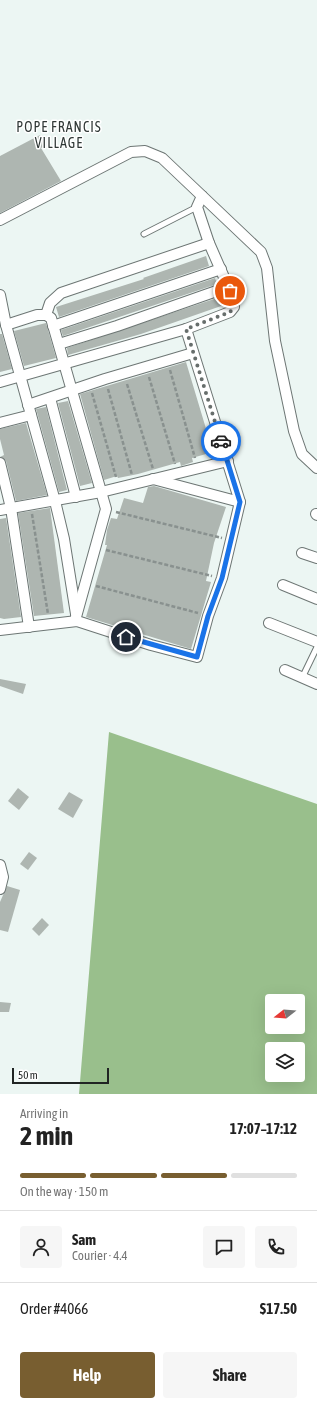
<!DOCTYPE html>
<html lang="en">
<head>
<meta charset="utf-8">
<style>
	:root { --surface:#fff; --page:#f6f6f6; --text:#222; --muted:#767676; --line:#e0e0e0; --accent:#785e30 }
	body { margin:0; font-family:"Asap Condensed",sans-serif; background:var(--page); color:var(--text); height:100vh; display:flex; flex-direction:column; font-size:15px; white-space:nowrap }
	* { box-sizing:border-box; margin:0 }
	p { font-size:13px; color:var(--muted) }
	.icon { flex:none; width:22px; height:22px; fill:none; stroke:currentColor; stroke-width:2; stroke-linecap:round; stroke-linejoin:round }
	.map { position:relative; height:1094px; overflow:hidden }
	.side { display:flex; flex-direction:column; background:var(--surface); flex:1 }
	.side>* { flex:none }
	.needle { width:26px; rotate:253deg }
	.tools { position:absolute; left:265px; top:994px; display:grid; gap:8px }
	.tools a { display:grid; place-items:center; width:40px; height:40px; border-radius:4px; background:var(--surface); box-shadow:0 4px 16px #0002; font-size:20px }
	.scale { position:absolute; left:12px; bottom:10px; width:97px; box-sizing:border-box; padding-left:4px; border:2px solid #202423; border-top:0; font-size:11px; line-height:14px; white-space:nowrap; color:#202423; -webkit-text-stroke:3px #fff; paint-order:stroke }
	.pin { position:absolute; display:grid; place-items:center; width:34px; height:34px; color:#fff; margin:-17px; border:2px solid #fff; border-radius:50%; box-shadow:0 1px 4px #0007 }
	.courier { position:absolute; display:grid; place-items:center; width:40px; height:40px; margin:-20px; border:3px solid #1a73e8; border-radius:50%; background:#fff; color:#222; box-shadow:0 1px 5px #0007 }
	.headline em { font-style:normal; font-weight:700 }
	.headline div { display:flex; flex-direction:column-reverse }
	.headline { display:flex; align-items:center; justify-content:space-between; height:68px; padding:0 20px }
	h1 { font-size:26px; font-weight:700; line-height:30px }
	.bar { display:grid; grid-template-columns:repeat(4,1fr); gap:6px 4px; align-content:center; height:48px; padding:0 20px }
	.bar i { height:5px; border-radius:3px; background:var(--line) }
	.bar .active { background:var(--accent) }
	.bar p { grid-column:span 4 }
	.line { display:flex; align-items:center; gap:10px; padding:0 20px; border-top:1px solid var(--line) }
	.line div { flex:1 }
	.round { display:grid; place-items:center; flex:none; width:42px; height:42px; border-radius:4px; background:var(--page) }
	.action { display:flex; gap:8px; margin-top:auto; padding:8px 20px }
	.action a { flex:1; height:46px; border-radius:4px; background:var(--accent); color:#fff; font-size:16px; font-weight:700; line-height:46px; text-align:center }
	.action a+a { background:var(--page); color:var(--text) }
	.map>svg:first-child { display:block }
	.forest { fill:#99bf8c; fill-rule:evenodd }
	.building { fill:#aeb6b1 }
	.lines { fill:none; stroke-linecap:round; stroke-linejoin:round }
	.service-casing { stroke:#6d7674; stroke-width:7 }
	.minor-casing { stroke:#6d7674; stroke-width:12 }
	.path { stroke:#89918f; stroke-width:2.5; stroke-dasharray:4 2; stroke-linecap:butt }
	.service { stroke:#fff; stroke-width:5 }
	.minor { stroke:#fff; stroke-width:10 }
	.done { stroke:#676e6c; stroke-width:4; stroke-dasharray:0 7.2 }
	.route { stroke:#1a73e8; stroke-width:5 }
	.labels { text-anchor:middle; stroke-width:3; stroke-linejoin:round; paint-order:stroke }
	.neighbourhood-label { font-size:14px; letter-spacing:1px; fill:#303836; stroke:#fff }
</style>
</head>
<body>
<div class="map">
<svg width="317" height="1094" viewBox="0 0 317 1094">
	<rect width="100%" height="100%" fill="#ecf6f3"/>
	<path class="forest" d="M109 732 317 804V1094H79ZM272 1001H298V1027H272ZM272 1049H298V1075H272Z"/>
	<g class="building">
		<polygon points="40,135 46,146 41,148 61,181 0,213 0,156"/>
		<polygon points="206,256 209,266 59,317 56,307 144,279 143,278"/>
		<polygon points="215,278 217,284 63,336 61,330"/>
		<polygon points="220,297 224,305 141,334 68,355 67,348"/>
		<polygon points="46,323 56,358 24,366 14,331"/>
		<polygon points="0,334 2,334 12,369 0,372"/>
		<polygon points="186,362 213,452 192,458 193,462 181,466 180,462 138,474 118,478 117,476 104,480 80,394"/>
		<polygon points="68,401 92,483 80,486 58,403"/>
		<polygon points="46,407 67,490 59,492 36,409"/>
		<polygon points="26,423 47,495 16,501 6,461 0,457 4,455 0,439 0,429"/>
		<polygon points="154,486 226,507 214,543 206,581 211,582 191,649 86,617 107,545 105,545 107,530 111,518 117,519 124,498 143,503 148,487"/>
		<polygon points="50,508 64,613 34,616 18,513"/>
		<polygon points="6,518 21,617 4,619 0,618 0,519"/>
		<polygon points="0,679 26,684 23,694 0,686"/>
		<polygon points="18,788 29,797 19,810 8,801"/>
		<polygon points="69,792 83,800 73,818 58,809"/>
		<polygon points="29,852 37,858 28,870 20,864"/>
		<polygon points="7,886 20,890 8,932 0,930 0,902"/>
		<polygon points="42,918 49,925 39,936 32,929"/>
		<polygon points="0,1002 11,1003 9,1012 0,1012"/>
	</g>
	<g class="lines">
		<defs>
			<g id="service">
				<polyline points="144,234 197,207"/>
				<polyline points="302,678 317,647"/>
			</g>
			<g id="minor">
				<polyline points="0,220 131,152 145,151 162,158 261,252 267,268 275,341 294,431 302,454 317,468"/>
				<polyline points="0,295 6,325 55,501 64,539 76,614"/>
				<polyline points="46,315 50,303 61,293 209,243"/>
				<polyline points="6,325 37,315 46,315 51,318 106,509 76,617"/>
				<polyline points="53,326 221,269"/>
				<polyline points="59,344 117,326 228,287"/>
				<polyline points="0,382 186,329 230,312 234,307 230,291 209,243 197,207 202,196"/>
				<polyline points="50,398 76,497"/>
				<polyline points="28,405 105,379 193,353"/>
				<polyline points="0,423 31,415"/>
				<polyline points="0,463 11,508 29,627"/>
				<polyline points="153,479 240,502"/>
				<polyline points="0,510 101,492 228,461"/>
				<polyline points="316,514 317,515"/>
				<polyline points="302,553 317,558"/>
				<polyline points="283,585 317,599"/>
				<polyline points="269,623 317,642"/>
				<polyline points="0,630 77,621 151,645 197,657 208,616 222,578 240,502 186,329"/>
				<polyline points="285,670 317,684"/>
				<polyline points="0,865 3,877 0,889"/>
			</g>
		</defs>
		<use href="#service" class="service-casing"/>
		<use href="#minor" class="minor-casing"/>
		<g class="path">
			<polyline points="170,370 195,458"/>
			<polyline points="149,377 175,464"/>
			<polyline points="127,384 153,469"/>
			<polyline points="108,389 132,475"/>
			<polyline points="92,393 116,477"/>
			<polyline points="116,512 222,538"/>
			<polyline points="32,514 48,614"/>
			<polyline points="106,550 212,576"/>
			<polyline points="96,586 198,613"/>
		</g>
		<use href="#service" class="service"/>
		<use href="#minor" class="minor"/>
	</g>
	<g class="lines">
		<polyline class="done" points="221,441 186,329 230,312 234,307 230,291"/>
		<polyline class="route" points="126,637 197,657 208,616 222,578 240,502 221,441"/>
	</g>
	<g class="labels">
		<g class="neighbourhood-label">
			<text x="59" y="132">POPE FRANCIS<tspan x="59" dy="16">VILLAGE</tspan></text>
		</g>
	</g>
</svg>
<div class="tools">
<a><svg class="needle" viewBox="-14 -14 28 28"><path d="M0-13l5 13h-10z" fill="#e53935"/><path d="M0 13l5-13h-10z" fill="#767676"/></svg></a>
<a><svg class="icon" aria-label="layers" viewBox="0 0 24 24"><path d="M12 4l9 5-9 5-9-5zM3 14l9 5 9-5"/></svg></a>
</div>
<div class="scale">50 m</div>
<div class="pin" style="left:230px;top:291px;background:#ea580c"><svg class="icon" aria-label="bag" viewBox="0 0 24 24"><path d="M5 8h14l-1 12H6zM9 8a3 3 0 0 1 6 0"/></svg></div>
<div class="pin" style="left:126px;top:637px;background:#1f2937"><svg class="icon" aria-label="home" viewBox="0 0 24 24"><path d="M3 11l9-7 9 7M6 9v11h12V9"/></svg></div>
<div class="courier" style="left:221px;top:441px"><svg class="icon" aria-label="car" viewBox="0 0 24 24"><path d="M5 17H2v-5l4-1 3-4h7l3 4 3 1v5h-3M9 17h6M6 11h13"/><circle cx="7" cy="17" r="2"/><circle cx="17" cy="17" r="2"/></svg></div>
</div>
<section class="side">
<div class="headline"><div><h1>2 min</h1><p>Arriving in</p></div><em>17:07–17:12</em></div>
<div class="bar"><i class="active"></i><i class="active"></i><i class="active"></i><i></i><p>On the way · 150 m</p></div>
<div class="line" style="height:72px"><a class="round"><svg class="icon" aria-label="person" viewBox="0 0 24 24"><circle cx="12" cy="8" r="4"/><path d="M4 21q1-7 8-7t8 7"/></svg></a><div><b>Sam</b><p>Courier · 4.4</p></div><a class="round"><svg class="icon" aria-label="chat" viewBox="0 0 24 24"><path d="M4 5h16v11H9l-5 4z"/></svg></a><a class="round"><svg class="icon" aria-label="phone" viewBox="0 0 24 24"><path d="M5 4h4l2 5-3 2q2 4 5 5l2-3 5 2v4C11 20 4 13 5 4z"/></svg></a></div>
<div class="line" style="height:52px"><div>Order #4066</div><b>$17.50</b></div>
<div class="action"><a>Help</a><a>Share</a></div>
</section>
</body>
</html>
